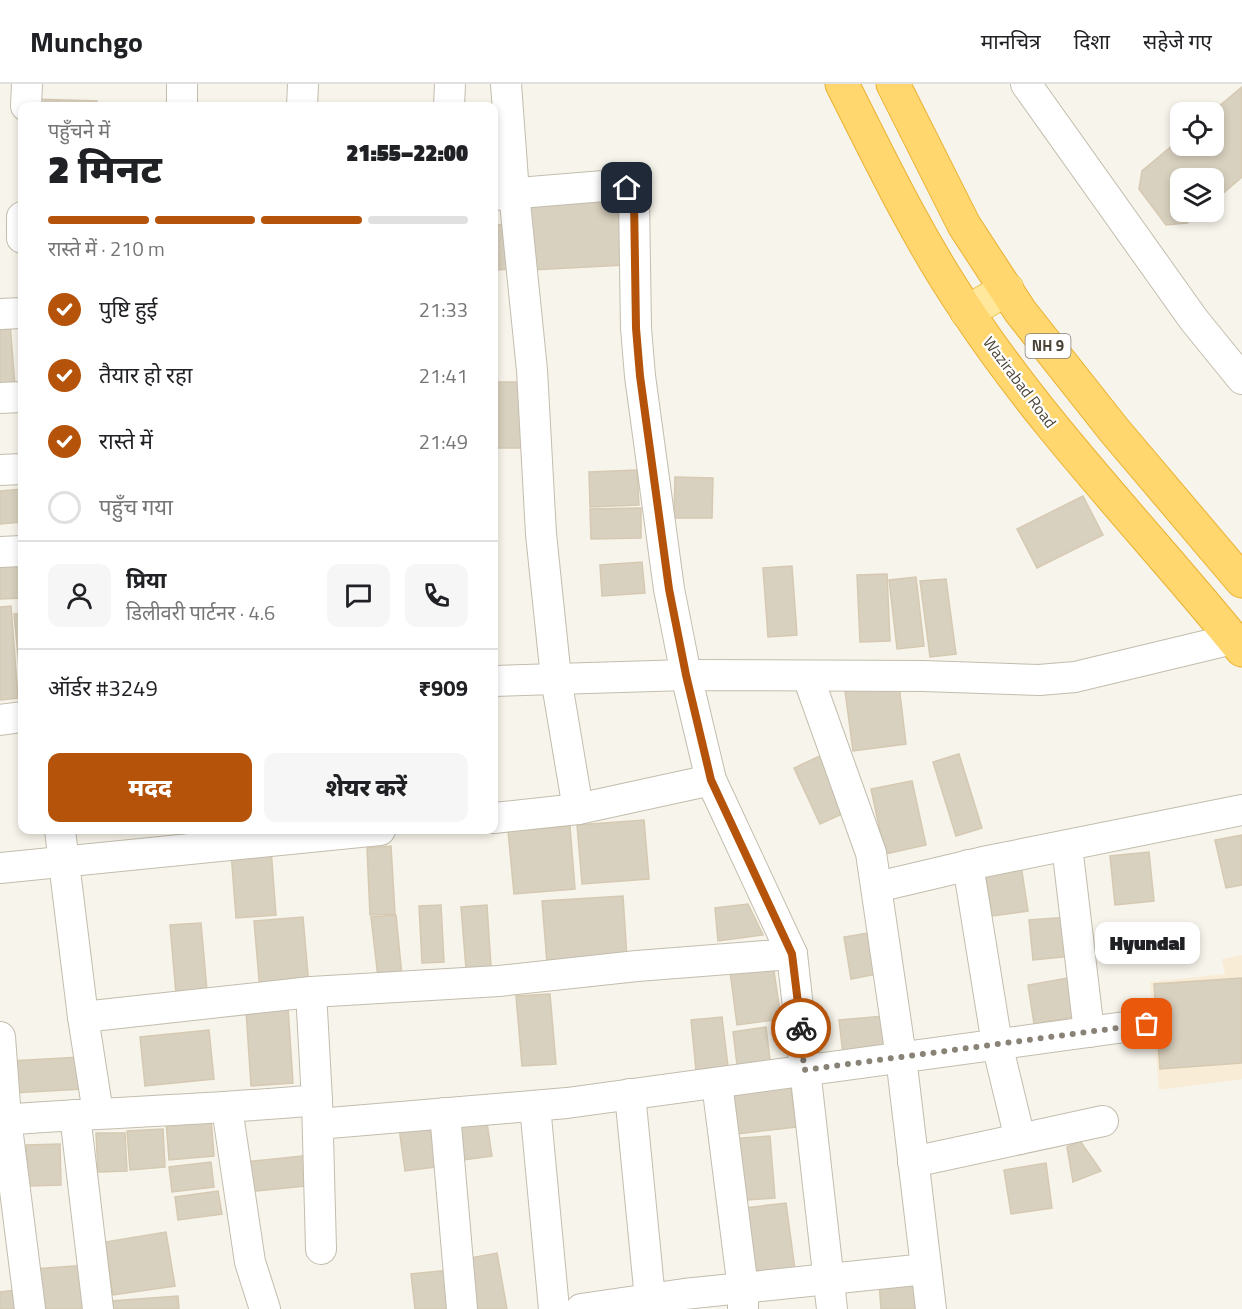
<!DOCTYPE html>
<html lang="hi">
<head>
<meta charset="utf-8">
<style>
	:root { --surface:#fff; --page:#f6f6f6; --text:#202124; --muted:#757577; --line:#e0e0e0; --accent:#b45309 }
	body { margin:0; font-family:"Titillium Web","Noto Sans Devanagari",sans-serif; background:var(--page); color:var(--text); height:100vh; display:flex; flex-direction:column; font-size:22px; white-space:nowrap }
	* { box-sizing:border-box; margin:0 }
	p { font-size:20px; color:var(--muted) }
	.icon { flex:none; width:33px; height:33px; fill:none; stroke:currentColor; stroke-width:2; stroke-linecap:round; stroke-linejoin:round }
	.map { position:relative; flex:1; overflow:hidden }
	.panel { position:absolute; left:18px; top:18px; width:480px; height:732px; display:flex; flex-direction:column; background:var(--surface); border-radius:12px; box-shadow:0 3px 9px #0003 }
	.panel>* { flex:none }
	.controls { position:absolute; left:1170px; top:18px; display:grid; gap:12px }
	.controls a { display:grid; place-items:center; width:54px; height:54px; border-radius:12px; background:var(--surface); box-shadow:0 3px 9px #0003; font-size:30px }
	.pin { position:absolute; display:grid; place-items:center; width:51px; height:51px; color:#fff; margin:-26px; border-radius:12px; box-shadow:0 3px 9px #0006 }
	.courier { position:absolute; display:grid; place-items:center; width:60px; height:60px; margin:-30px; border:4px solid #b45309; border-radius:50%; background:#fff; color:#222; box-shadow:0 2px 8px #0007 }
	.bubble { position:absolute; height:42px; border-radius:12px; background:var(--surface); box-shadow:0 3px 9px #0003; font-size:20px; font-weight:800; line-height:42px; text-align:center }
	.headline em { font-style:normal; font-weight:800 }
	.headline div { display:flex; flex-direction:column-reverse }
	.headline { display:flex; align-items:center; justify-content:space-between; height:102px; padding:0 30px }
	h1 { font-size:39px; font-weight:800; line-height:45px }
	.bar { display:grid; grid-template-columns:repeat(4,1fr); gap:9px 6px; align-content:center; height:72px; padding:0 30px }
	.bar i { height:8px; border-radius:4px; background:var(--line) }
	.bar .selected { background:var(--accent) }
	.bar p { grid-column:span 4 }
	.line { display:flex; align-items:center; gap:15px; padding:0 30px; border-top:2px solid var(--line) }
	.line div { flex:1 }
	.round { display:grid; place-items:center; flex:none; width:63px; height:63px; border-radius:12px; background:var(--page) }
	ol { padding:0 30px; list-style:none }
	li { display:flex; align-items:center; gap:18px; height:66px }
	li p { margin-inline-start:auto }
	li .icon { padding:6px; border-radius:50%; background:var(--accent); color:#fff; stroke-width:4 }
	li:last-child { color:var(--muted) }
	li i { width:33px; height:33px; border:3px solid var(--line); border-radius:50% }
	.action { display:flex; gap:12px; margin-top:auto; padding:12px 30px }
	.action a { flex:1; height:69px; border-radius:12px; background:var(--accent); color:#fff; font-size:24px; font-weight:800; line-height:69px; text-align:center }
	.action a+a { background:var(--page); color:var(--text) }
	header { display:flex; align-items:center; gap:36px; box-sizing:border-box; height:84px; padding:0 30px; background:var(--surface); border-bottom:2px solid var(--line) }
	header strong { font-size:28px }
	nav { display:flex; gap:33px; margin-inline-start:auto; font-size:21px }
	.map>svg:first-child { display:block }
	.commercial { fill:#f9ecd6 }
	.building { fill:#d9d1bf; stroke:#d5c9b2; stroke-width:1.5 }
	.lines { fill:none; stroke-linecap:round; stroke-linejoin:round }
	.minor-casing { stroke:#c3bdad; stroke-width:32 }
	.major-casing { stroke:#eecc62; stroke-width:35 }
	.highway-casing { stroke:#ebb131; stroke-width:35 }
	.minor { stroke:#fff; stroke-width:30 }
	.major { stroke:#ffe89c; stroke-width:33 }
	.highway { stroke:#ffd76e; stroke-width:33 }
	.done { stroke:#888277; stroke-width:6; stroke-dasharray:0 10.8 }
	.route { stroke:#b45309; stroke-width:8 }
	.labels { text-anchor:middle; stroke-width:4.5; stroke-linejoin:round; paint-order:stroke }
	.shield { fill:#fff; stroke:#827d74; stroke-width:1.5 }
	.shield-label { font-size:15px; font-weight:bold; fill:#4c4538 }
	.street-label { font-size:16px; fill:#4c4538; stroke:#fff }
</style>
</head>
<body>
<header>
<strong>Munchgo</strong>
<nav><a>मानचित्र</a><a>दिशा</a><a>सहेजे गए</a></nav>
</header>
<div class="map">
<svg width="1242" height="1225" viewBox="0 0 1242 1225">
	<rect width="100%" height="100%" fill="#f7f4eb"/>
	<polygon class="commercial" points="1242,871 1242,995 1159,1006 1150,898 1225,890 1222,875"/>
	<g class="building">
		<polygon points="1242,3 1242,93 1214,117 1214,94 1180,94 1180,128 1201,128 1187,139 1166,141 1139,105 1142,87 1180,55 1180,62 1214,62 1214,28 1212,28"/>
		<polygon points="30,15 97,17 97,22 30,22"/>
		<polygon points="619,115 624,181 532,186 528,121"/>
		<polygon points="510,140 513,185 494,186 494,141"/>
		<polygon points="10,239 15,302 0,303 0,240"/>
		<polygon points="494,298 520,298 521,364 494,364"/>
		<polygon points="637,386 639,421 590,423 589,388"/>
		<polygon points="675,393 713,394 712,434 674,434"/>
		<polygon points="22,405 22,438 0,440 0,407"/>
		<polygon points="1083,412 1103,451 1037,484 1017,445"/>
		<polygon points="641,424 641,454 591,455 590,425"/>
		<polygon points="642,478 645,509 602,512 600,481"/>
		<polygon points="22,479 22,514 0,515 0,481"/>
		<polygon points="792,482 797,551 768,553 763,484"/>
		<polygon points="887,490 890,557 860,558 857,491"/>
		<polygon points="916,493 924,562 897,565 889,496"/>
		<polygon points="946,495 956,570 930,573 920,497"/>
		<polygon points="11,522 18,614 0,616 0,523"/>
		<polygon points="14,530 22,530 22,614"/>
		<polygon points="899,601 906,660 853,667 845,607"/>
		<polygon points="959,670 982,744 956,752 933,678"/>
		<polygon points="822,671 849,727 820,740 794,684"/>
		<polygon points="912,697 926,761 885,770 871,705"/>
		<polygon points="644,736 649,795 582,800 577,741"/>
		<polygon points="570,742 575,805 514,810 508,747"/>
		<polygon points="1242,751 1242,801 1226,804 1215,756"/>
		<polygon points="391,762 395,830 370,831 367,764"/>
		<polygon points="271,765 276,831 236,834 231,768"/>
		<polygon points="1149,768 1154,817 1115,821 1110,772"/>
		<polygon points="1021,781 1028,827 992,832 985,786"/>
		<polygon points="623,812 627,874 547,879 542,817"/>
		<polygon points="748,820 763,851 718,857 715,824"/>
		<polygon points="441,821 444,878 422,879 419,822"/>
		<polygon points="487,821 491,883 466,885 461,823"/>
		<polygon points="396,831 402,892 378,894 371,833"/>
		<polygon points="303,833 309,903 260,907 254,837"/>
		<polygon points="1070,833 1073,872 1033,876 1029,836"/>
		<polygon points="201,839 207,907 176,910 170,841"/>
		<polygon points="879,847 887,888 851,895 844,853"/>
		<polygon points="773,880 781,935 737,941 730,887"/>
		<polygon points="1073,893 1080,932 1034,940 1028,901"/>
		<polygon points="1242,894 1242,979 1160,985 1154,900"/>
		<polygon points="550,910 556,980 522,982 516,912"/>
		<polygon points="288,923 293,999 251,1002 246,926"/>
		<polygon points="884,932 887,965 843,970 839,936"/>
		<polygon points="722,933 728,982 696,986 691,936"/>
		<polygon points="766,943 771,984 738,989 733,948"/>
		<polygon points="209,946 214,995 145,1002 140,953"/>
		<polygon points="81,973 83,1005 12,1009 10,977"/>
		<polygon points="790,996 796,1043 729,1051 723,1005"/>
		<polygon points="486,1032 492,1072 456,1077 451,1037"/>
		<polygon points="211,1034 214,1072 169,1076 166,1037"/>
		<polygon points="438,1039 443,1082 405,1087 399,1044"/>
		<polygon points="163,1045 165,1083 130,1086 127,1047"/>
		<polygon points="96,1049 125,1049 127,1087 98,1088"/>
		<polygon points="770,1052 775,1114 733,1117 728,1055"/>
		<polygon points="1080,1057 1101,1087 1073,1098 1067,1063"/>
		<polygon points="60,1060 61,1101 28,1102 26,1061"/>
		<polygon points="312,1071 315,1101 247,1108 244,1078"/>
		<polygon points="211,1078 214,1103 172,1108 169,1083"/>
		<polygon points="1046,1079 1052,1124 1011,1130 1004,1086"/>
		<polygon points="218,1107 222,1130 178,1136 175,1113"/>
		<polygon points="786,1119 796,1193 746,1200 736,1125"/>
		<polygon points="166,1148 175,1202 113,1211 105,1158"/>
		<polygon points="497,1169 507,1225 467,1225 459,1176"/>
		<polygon points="87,1181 90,1225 37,1225 34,1185"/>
		<polygon points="450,1186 455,1225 415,1225 411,1190"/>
		<polygon points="925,1196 927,1225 881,1225 879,1199"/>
		<polygon points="23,1205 26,1225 0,1225 0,1208"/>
		<polygon points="178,1212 179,1225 112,1225 111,1217"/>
	</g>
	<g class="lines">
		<defs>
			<g id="minor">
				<polyline points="182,0 182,22"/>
				<polyline points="506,0 514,109 532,286 541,450 556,594 578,725"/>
				<polyline points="1026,0 1194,236 1242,295"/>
				<polyline points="26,22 27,0"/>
				<polyline points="302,22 303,0"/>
				<polyline points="449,22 450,0"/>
				<polyline points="494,111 616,101 627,104 634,115 636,244 640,292 669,505 686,591 711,696 792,870 832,1225"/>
				<polyline points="22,133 22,154"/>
				<polyline points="0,230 22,229"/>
				<polyline points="0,314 22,313"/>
				<polyline points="0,386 22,385"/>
				<polyline points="0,468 22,467"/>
				<polyline points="808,593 871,769 901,973 931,1225"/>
				<polyline points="494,597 686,591 923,592 1039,596 1075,593 1233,555"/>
				<polyline points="0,636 22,633"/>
				<polyline points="494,734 578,725 711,696"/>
				<polyline points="60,746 83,933 98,1029"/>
				<polyline points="1067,762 1089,948"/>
				<polyline points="968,781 997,960 1020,1055"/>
				<polyline points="0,784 380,746"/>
				<polyline points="877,803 983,778 1242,726"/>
				<polyline points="311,908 317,1016 321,1165"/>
				<polyline points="83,933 311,908 499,897 637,882 792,870"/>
				<polyline points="0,953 6,1035 30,1225"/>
				<polyline points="717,999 743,1205 743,1225"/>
				<polyline points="630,1010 650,1215"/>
				<polyline points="535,1022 554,1225"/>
				<polyline points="227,1024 250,1178 265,1225"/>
				<polyline points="445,1029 462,1225"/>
				<polyline points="75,1031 98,1225"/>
				<path d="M0 1036C106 1028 212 1026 317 1016"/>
				<polyline points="318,1040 567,1019 1147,940"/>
				<polyline points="913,1078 1103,1037"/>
				<polyline points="581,1225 684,1210 926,1185"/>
			</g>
			<polyline id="major" points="967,228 1007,205"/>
			<g id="highway">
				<path d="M842 0C881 77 918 155 967 227 1047 348 1151 453 1242 566"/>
				<polyline points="893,0 964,141 1020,227 1114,346 1242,497"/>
			</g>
		</defs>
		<use href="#minor" class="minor-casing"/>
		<use href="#major" class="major-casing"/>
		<use href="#highway" class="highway-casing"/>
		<use href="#minor" class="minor"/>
		<use href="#major" class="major"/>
		<use href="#highway" class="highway"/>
	</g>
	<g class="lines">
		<polyline class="done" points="801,944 804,986 1147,940"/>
		<polyline class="route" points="627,104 634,115 636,244 640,292 669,505 686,591 711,696 792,870 801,944"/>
	</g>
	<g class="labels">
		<rect class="shield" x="1025.5" y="250" width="45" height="24" rx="4.5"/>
		<g class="shield-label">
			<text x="1048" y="267">NH 9</text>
		</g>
		<g class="street-label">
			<text transform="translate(1020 298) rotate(53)" y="6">Wazirabad Road</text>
		</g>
	</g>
</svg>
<div class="controls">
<a><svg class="icon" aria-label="locate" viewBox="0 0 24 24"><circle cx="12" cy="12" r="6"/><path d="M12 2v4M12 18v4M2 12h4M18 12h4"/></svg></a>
<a><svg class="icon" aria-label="layers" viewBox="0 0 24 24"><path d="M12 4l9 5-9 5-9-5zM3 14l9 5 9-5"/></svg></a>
</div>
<div class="pin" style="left:1147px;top:940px;background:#ea580c"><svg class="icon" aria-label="bag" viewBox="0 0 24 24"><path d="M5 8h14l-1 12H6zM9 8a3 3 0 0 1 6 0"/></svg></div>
<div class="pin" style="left:627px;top:104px;background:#1f2937"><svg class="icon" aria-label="home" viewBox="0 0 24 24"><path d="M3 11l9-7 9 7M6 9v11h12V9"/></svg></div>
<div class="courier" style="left:801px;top:944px"><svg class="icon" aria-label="bike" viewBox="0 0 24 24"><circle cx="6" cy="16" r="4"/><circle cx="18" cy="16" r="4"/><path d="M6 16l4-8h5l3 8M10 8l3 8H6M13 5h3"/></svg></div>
<div class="bubble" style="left:1095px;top:838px;width:105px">Hyundai</div>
<section class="panel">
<div class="headline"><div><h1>2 मिनट</h1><p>पहुँचने में</p></div><em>21:55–22:00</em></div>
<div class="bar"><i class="selected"></i><i class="selected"></i><i class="selected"></i><i></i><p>रास्ते में · 210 m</p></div>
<ol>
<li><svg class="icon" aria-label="check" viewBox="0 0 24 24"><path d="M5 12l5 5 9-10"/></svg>पुष्टि हुई<p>21:33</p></li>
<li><svg class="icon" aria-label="check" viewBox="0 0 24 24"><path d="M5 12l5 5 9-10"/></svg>तैयार हो रहा<p>21:41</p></li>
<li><svg class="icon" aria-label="check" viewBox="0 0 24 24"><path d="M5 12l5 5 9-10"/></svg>रास्ते में<p>21:49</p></li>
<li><i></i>पहुँच गया</li>
</ol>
<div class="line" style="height:108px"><a class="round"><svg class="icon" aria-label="person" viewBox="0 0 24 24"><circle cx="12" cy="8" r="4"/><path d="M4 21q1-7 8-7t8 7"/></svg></a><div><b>प्रिया</b><p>डिलीवरी पार्टनर · 4.6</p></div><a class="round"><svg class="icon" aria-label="chat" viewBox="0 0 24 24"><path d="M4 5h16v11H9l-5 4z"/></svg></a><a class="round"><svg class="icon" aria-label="phone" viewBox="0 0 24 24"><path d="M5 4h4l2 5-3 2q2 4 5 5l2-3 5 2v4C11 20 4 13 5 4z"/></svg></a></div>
<div class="line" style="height:78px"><div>ऑर्डर #3249</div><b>₹909</b></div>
<div class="action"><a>मदद</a><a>शेयर करें</a></div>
</section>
</div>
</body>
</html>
